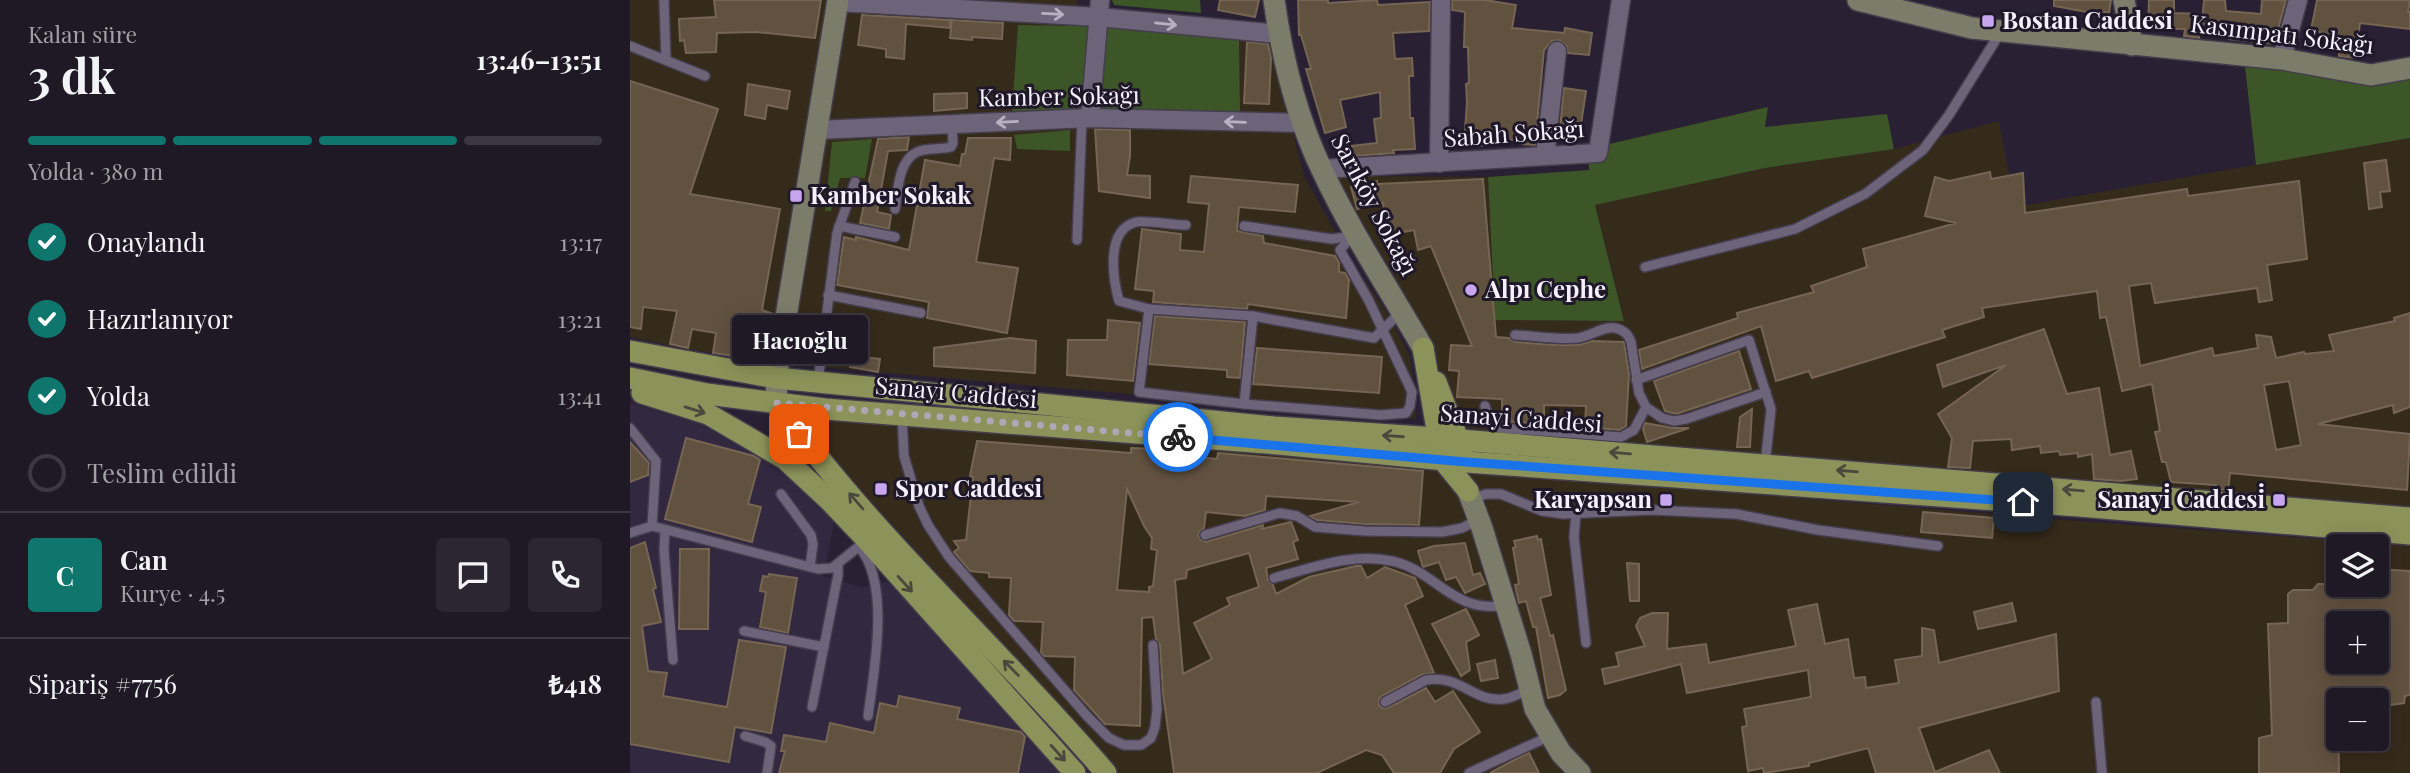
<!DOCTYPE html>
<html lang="tr">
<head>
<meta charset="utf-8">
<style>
	:root { --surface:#1f1926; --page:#2c2632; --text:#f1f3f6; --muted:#a1a0a7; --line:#3c3843; --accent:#0f766e }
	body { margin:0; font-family:"Playfair Display",serif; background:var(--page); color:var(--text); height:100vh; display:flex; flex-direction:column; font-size:26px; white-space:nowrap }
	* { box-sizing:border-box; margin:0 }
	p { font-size:23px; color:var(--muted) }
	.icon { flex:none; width:38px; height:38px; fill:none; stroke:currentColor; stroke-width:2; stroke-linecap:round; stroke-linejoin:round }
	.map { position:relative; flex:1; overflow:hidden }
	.details { display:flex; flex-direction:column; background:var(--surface); width:630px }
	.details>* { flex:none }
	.controls { position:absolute; left:1696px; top:534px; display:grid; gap:14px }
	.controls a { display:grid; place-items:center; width:63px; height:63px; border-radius:7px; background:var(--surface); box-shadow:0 4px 18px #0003,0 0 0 2px var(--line); font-size:35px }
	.pin { position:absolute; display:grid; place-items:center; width:60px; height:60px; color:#fff; margin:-30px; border-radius:14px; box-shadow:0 4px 10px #0006 }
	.courier { position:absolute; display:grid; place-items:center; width:70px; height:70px; margin:-35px; border:5px solid #1a73e8; border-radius:50%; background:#fff; color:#222; box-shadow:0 2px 9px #0007 }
	.bubble { position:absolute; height:49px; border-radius:7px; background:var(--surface); box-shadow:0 4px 18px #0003,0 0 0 2px var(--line); font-size:23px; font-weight:700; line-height:49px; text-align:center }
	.overview em { font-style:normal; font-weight:700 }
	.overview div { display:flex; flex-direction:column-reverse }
	.overview { display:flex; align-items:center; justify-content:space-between; height:119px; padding:0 28px }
	h1 { font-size:46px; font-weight:700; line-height:52px }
	.bar { display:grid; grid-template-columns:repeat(4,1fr); gap:10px 7px; align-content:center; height:84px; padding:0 28px }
	.bar i { height:9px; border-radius:5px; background:var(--line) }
	.bar .active { background:var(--accent) }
	.bar p { grid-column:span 4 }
	.line { display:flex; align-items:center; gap:18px; padding:0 28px; border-top:2px solid var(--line) }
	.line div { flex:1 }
	.round { display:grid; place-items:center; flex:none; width:74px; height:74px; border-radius:7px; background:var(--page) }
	ol { padding:0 28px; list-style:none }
	li { display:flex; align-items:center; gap:21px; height:77px }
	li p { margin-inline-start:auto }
	li .icon { padding:7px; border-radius:50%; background:var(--accent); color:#fff; stroke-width:4 }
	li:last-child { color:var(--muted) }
	li i { width:38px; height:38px; border:4px solid var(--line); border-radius:50% }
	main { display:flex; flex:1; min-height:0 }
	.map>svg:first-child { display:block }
	.built { fill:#322840 }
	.industrial { fill:#352b1b; fill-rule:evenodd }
	.green { fill:#3c5628 }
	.building { fill:#61513f; stroke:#766553; stroke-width:2; fill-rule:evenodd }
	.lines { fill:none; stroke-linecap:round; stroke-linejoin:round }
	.lane-casing { stroke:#443d4c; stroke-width:12 }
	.street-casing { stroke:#443d4c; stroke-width:21 }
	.secondary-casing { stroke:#443d4c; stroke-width:24 }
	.primary-casing { stroke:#443d4c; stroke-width:24 }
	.lane { stroke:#6d647a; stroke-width:9 }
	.street { stroke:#6d647a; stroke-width:18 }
	.secondary { stroke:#7c7c6a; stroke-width:21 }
	.primary { stroke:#8b935a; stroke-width:21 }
	.oneway { stroke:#b8b1c2 }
	.oneway2 { stroke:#4a493d }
	.done { stroke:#aea8b6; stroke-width:7; stroke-dasharray:0 12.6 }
	.route { stroke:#1a73e8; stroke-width:9 }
	.poi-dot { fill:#c8a6ef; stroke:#1f1829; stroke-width:2.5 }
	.labels { text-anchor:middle; stroke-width:6; stroke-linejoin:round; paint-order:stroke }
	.poi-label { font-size:24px; font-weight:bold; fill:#f5f0fc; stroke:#1f1829; text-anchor:start }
	.street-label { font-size:24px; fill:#f5f0fc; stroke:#1f1829 }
</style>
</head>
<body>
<main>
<section class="details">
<div class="overview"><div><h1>3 dk</h1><p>Kalan süre</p></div><em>13:46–13:51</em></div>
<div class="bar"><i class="active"></i><i class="active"></i><i class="active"></i><i></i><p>Yolda · 380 m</p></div>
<ol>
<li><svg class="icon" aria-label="check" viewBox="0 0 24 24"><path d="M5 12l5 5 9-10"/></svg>Onaylandı<p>13:17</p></li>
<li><svg class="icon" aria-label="check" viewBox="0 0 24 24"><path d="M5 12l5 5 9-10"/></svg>Hazırlanıyor<p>13:21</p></li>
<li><svg class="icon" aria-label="check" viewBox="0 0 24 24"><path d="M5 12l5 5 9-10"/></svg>Yolda<p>13:41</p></li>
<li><i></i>Teslim edildi</li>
</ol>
<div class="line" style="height:126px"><b class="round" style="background:var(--accent);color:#fff">C</b><div><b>Can</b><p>Kurye · 4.5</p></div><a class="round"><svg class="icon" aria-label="chat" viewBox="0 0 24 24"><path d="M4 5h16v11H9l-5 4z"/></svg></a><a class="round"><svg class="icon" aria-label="phone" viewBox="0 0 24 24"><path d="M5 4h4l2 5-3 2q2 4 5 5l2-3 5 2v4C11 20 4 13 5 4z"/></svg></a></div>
<div class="line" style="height:91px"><div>Sipariş #7756</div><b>₺418</b></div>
</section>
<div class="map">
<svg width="1780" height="773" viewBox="0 0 1780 773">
	<rect width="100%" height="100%" fill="#292133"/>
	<polygon class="built" points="0,403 72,425 147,468 205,518 193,576 231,587 258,582 293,616 430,773 0,773"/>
	<g class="industrial">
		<polygon points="0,0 446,0 459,26 388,25 610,112 609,36 643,39 658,113 674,176 721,260 756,311 779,355 785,388 786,419 167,365 51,348 0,337"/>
		<polygon points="1369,121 1385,207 1780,138 1780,509 833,428 790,321 706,176 858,177 865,320 994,321 965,205 1135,168 1264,149"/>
		<path d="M200 417 1422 519 1780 546V773H489L190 445ZM1708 546H1746V584H1708ZM1708 623H1746V662H1708ZM1708 700H1746V738H1708Z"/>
	</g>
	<g class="green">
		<polygon points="482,0 570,0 571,13 484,5"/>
		<polygon points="388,25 459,26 609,36 610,113 382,112"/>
		<polygon points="1615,66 1741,79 1780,73 1780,138 1626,165"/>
		<polygon points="1138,107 1135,127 1257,114 1264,149 1135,168 965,205 994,321 865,320 858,177 959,170 958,149"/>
		<polygon points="440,130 440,151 387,149 384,135"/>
		<polygon points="242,139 235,178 210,178 201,211 195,211 202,142"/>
	</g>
	<g class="building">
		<polygon points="84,0 191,0 185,38 126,32 87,33 86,52 56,53 54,40 50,41 49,19 86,17"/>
		<polygon points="590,0 629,0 625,17 588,10"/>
		<polygon points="668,0 698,0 698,3 747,0 748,5 800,2 799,31 763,33 765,59 782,58 783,76 779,76 780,118 783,118 785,149 763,150 764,153 723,156 722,146 747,143 744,119 751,118 750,92 710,100 716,127 695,133 676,69 681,69 671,35 669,35"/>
		<polygon points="822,0 855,0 886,5 882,28 934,33 935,28 962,33 959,55 938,53 937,46 929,40 922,41 914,50 905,145 890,144 890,141 857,136 856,146 834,144 837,102 836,84 839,83 838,47 834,47 835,12 822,10"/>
		<polygon points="1424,0 1481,0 1479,13 1469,11 1468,14 1424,6"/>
		<polygon points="1519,0 1544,0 1544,13 1570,14 1569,38 1554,36 1555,29 1518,28"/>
		<polygon points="1574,0 1595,0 1596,11 1631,14 1632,0 1656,0 1644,44 1599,39 1600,27 1572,24"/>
		<polygon points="1687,0 1780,0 1778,12 1780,12 1780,29 1730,23 1725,58 1709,56 1711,37 1681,30"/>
		<polygon points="232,15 320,20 320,28 276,24 274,59 256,57 256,49 228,45"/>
		<polygon points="322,20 373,23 372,39 342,37 342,40 320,38"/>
		<polygon points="617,42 638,44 641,58 639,104 614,103"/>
		<polygon points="0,81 88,109 60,194 150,209 132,310 143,314 135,361 83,353 86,333 62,329 58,348 40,344 47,311 13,307 11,329 0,327"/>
		<polygon points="118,84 160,91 157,109 137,105 135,119 115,115"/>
		<polygon points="934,88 956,91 950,131 930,128"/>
		<polygon points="337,93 337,108 304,111 304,94"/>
		<polygon points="465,129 500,130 500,156 497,175 520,176 520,198 469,191"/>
		<polygon points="279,137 277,150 258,151 247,212 261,215 259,229 230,223 248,139"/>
		<polygon points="338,138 381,138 380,160 364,158 346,262 388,268 377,333 297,318 299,302 207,285 214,237 226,240 226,237 279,250 295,160 330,166 332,154 335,154"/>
		<polygon points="1756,160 1760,191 1750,192 1752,207 1739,209 1734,163"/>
		<path d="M1360 172 1361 179 1393 173 1395 213 1557 189 1558 196 1669 181 1677 259 1637 265 1642 300 1629 302 1627 288 1525 303 1521 283 1499 286 1510 366 1582 348 1584 356 1628 348 1626 335 1641 337 1646 358 1674 352 1675 354 1704 351 1699 335 1765 321 1764 318 1780 313V407L1764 413 1763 405 1688 424 1780 434 1777 490 1600 473 1598 490 1585 489 1586 485 1541 482 1536 462H1532L1525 432 1530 431 1522 384 1492 391 1476 317 1470 318 1467 291 1352 308 1354 317 1312 330 1315 337 1182 378 1179 371 1146 381 1131 326 1012 369 1009 350 1108 318 1107 313 1184 292 1181 286 1237 267 1233 249 1326 223 1295 216 1305 177 1319 181ZM1659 381 1671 445 1646 450 1634 385Z"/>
		<polygon points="561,176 668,185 665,212 609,207 607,231 633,236 634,243 705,256 709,263 709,272 715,273 719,280 716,318 618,304 617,309 523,302 524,291 505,289 512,229 551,234 550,250 574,252 579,204 558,202"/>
		<polygon points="853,179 866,337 879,338 885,342 924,345 949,345 962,341 994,342 999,374 996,426 989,430 955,427 956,406 914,405 914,424 872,421 872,399 827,397 829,371 819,370 821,345 842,346 801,246 788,250 784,230 758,235 753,203 727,209 721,187 747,181 747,184"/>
		<polygon points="525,316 615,322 610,378 597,377 597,370 519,364"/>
		<polygon points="478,320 510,323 503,381 437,375 438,340 477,340"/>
		<polygon points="1414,329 1437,394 1469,388 1480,455 1501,451 1507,479 1491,481 1464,479 1462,454 1448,457 1448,453 1430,455 1429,451 1411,453 1410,446 1382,450 1381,439 1343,441 1340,468 1318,467 1322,438 1308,414 1376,365 1313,387 1307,365"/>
		<polygon points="203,336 224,339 223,344 233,346 231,357 250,359 248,372 220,367 222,358 200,355"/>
		<polygon points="380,338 406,341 405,373 304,366 304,348"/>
		<polygon points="627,348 752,357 749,393 623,384"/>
		<polygon points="1109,351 1121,389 1046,414 1035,411 1024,381"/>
		<polygon points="1122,409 1120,447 1107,447 1110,417"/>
		<polygon points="1015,423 1043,428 1059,428 1017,442 1013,429"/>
		<polygon points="56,438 124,456 130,460 118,504 131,507 122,542 35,519"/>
		<path d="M347 441 501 453V448L532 449V454L587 459 588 453 793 471 789 525 735 524 687 520 680 516 729 502 636 496 635 510 615 516 576 512 574 528 570 531 568 536 571 540 576 542 633 525 632 529 661 522 668 540 663 542 668 559 636 568 638 580 643 585 646 594 679 577 726 566H731L737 578 755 567 785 578 793 596 775 605 804 673 793 674 752 696 749 699V705L752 708H758L796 688 805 702 823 691 850 732 824 749 810 773H764L752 755 736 750 687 773H544L533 693 530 645 526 639 523 617 512 618 510 726 475 724 444 690 445 657 414 656 411 653 413 622 384 621 379 615 381 578 359 577V573L340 571 324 552 329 548 324 541 336 540 343 477 340 476ZM497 489 514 526 522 538 521 549 527 550 523 586 519 587V592L487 590ZM619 553 629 587 597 598 600 605 564 623 582 659 553 674 545 580 556 578 557 570Z"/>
		<polygon points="0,442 19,463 18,475 0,482"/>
		<polygon points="1293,512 1364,518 1362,538 1291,532"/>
		<polygon points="907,536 908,540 911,539 921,595 910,598 920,636 923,635 936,690 930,695 918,698 906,627 903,627 896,601 889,603 885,585 889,584 883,548 886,547 884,541"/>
		<polygon points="15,542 26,588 23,589 31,622 12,626 18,671 37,673 33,696 97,707 109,640 156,647 141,733 105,727 99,762 0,744 0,548"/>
		<polygon points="835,543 843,575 850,573 855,584 835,593 826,577 816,580 809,562 793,567 788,551 804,546"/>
		<polygon points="50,549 79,549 78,629 49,629"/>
		<polygon points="997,563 1009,564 1009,601 1000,601"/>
		<path d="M1746 569 1780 571V695L1775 696 1774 703 1746 707V700H1708L1709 773H1629V738L1642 735 1638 624 1658 623V594L1663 590H1683L1688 584H1746ZM1708 623H1746V662H1708Z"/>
		<polygon points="139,574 167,578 158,633 130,627 136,592 130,591 133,576 138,577"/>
		<polygon points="1382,603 1386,621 1348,629 1344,612"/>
		<polygon points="1187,604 1195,644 1218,639 1224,678 1235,677 1236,688 1269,683 1265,660 1292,656 1292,628 1304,630 1309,663 1426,634 1429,691 1289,728 1305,772 1359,750 1370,773 1246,773 1238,748 1179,763 1179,766 1134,773 1133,768 1118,771 1112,727 1117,726 1114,709 1181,697 1178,670 1057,693 1051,664 975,684 972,669 989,666 986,653 1015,646 1006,626 1010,618 1022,613 1038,613 1037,649 1076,644 1079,663 1166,646 1158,610"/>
		<polygon points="836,609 849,635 836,642 840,670 831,676 802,624"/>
		<polygon points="865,660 868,678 851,681 847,664"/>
		<polygon points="269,696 330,708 327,719 391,732 395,737 388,773 149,773 155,751 151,751 154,735 196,742 200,723 244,733 250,703 267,707"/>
		<polygon points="899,753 909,773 860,773 886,759"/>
	</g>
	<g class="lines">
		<defs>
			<g id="lane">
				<polyline points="34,0 36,60"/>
				<polyline points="0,46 75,76"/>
				<path d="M265 209C268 191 268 161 287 152 297 147 310 150 321 147L323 143 322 125"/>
				<path d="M556 225C545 225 514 220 506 222 475 230 483 279 489 301L519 309 623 316 744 338 771 312"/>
				<polyline points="209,226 265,237"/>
				<polyline points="614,226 702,239 722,236"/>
				<polyline points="447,240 452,119"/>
				<polyline points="1015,267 1165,229 1235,194 1293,150 1319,115 1370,33"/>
				<polyline points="198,295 291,313"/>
				<polyline points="519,309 509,392 614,404 751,415 776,413 780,406 782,392 739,301 710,250 724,234"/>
				<path d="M885 335C906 336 928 340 948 338 961 336 973 326 985 328 994 330 998 334 1001 342L1009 393 1016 407 1032 418 1044 421 1056 419 1136 392"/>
				<polyline points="1006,380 1119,340 1141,409 1135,465"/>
				<polyline points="188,382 207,233 225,182"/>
				<polyline points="614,404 623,316"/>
				<polyline points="855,406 860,422 870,428 991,437 1004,430 1016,407"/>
				<polyline points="272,416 274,456 289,506 298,525 319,557 457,716 479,738 494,745 511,745 521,738 525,727 527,709 523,645"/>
				<polyline points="0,428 26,461 22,526"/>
				<polyline points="151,494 181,535 183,544 180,567"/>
				<polyline points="842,499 856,494 871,494 912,511 934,514 1021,510 1106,514 1188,530 1308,546"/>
				<polyline points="946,514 944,537 956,643"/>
				<polyline points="35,530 34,550 43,660"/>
				<polyline points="0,533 22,526 188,569 202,568 237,540"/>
				<polyline points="575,535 650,513 667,516 685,527 735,531 812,532 832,528 848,520"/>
				<path d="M229 547C261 583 244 671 238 716"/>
				<path d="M644 578C682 568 723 552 762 561 807 571 823 615 876 605"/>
				<polyline points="114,631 194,647"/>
				<path d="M755 702 796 680C831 674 843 703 874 699 883 698 891 693 899 689"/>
				<polyline points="1466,702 1472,773"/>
				<polyline points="182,707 208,575 208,564"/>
				<polyline points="115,736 135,742 141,746 137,773"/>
				<polyline points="839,773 920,736"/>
			</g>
			<g id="street">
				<polyline points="208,2 468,17 649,34"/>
				<polyline points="1652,59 1668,0"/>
				<polyline points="460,118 470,0"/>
				<polyline points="187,130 460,118 673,123"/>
				<polyline points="915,156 927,51"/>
				<polyline points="809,163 811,0"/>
				<polyline points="691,169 968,153 991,0"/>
			</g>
			<g id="secondary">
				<path d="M644 0C652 57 667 118 692 170 721 232 759 289 793 348"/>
				<polyline points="1228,0 1342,28 1652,59 1741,75 1780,68"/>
				<polyline points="1494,0 1502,45"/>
				<polyline points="147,403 146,378 208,0"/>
				<polyline points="838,491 852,528 891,654 905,709 931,753 950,773"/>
			</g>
			<g id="primary">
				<polyline points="793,348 812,459 838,491"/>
				<polyline points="0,351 146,378 644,427 806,438 1780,518"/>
				<polyline points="0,378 77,394 195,409 648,444 836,462 1449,506 1780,534"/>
				<polyline points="806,382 832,450"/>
				<polyline points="12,393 78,414 155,459 199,500 237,540 445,773"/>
				<path d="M147 403C244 538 369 648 476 773"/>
			</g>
		</defs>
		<use href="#lane" class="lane-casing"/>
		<use href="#street" class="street-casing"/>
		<use href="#secondary" class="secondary-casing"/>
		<use href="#primary" class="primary-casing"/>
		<use href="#lane" class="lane"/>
		<use href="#street" class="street"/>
		<use href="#secondary" class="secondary"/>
		<use href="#primary" class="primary"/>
	</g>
	<defs><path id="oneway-shaft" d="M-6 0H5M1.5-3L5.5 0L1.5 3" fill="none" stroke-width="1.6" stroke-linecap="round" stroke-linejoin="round" transform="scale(1.75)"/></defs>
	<g class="oneway">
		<use href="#oneway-shaft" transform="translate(423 14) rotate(3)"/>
		<use href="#oneway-shaft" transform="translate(536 24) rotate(6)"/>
		<use href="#oneway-shaft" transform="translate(377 122) rotate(177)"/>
		<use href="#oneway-shaft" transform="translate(605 122) rotate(-178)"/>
	</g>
	<g class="oneway2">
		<use href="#oneway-shaft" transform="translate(65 410) rotate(17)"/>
		<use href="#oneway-shaft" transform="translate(763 436) rotate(-176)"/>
		<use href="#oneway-shaft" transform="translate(990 453) rotate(-175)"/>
		<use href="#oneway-shaft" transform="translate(1217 471) rotate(-175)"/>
		<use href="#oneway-shaft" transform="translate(1443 490) rotate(-175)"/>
		<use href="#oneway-shaft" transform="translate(226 501) rotate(-131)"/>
		<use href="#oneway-shaft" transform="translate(275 584) rotate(48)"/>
		<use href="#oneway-shaft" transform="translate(381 668) rotate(-135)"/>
		<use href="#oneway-shaft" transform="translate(428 753) rotate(48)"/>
	</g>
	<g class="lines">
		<polyline class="done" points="169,434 147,403 548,437"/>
		<polyline class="route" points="548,437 836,462 1393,502"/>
	</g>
	<g class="poi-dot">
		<rect x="1351" y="14" width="14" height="14" rx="3.5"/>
		<rect x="159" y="189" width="14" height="14" rx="3.5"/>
		<circle cx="841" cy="290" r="7"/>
		<rect x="244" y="482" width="14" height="14" rx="3.5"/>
		<rect x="1029" y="493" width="14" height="14" rx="3.5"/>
		<rect x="1642" y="493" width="14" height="14" rx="3.5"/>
	</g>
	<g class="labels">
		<g class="poi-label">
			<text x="1372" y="29">Bostan Caddesi</text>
			<text x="180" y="204">Kamber Sokak</text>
			<text x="855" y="298">Alpı Cephe</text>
			<text x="265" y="497">Spor Caddesi</text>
			<text x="1022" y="508" text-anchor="end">Karyapsan</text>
			<text x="1635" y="508" text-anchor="end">Sanayi̇ Caddesi̇</text>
		</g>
		<g class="street-label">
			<text transform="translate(1652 35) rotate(7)" y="8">Kasımpatı Sokağı</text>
			<text transform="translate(429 97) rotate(-1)" y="8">Kamber Sokağı</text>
			<text transform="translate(884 134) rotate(-4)" y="8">Sabah Sokağı</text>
			<text transform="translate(744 205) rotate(62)" y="8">Sarıköy Sokağı</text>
			<text transform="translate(326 393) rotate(5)" y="8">Sanayi Caddesi</text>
			<text transform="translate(891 419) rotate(4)" y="8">Sanayi Caddesi</text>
		</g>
	</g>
</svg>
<div class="controls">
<a><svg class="icon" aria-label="layers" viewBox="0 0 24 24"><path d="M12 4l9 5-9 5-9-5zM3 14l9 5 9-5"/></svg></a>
<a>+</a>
<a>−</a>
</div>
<div class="pin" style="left:169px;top:434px;background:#ea580c"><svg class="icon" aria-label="bag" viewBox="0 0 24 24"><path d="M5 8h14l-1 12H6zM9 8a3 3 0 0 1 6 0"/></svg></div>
<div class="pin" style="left:1393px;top:502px;background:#1f2937"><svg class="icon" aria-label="home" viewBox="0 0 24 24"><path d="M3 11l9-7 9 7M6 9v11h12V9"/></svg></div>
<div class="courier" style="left:548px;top:437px"><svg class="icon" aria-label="bike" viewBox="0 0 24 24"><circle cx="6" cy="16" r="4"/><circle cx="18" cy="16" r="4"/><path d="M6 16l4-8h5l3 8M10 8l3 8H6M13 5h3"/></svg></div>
<div class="bubble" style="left:102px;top:315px;width:136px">Hacıoğlu</div>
</div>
</main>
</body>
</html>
